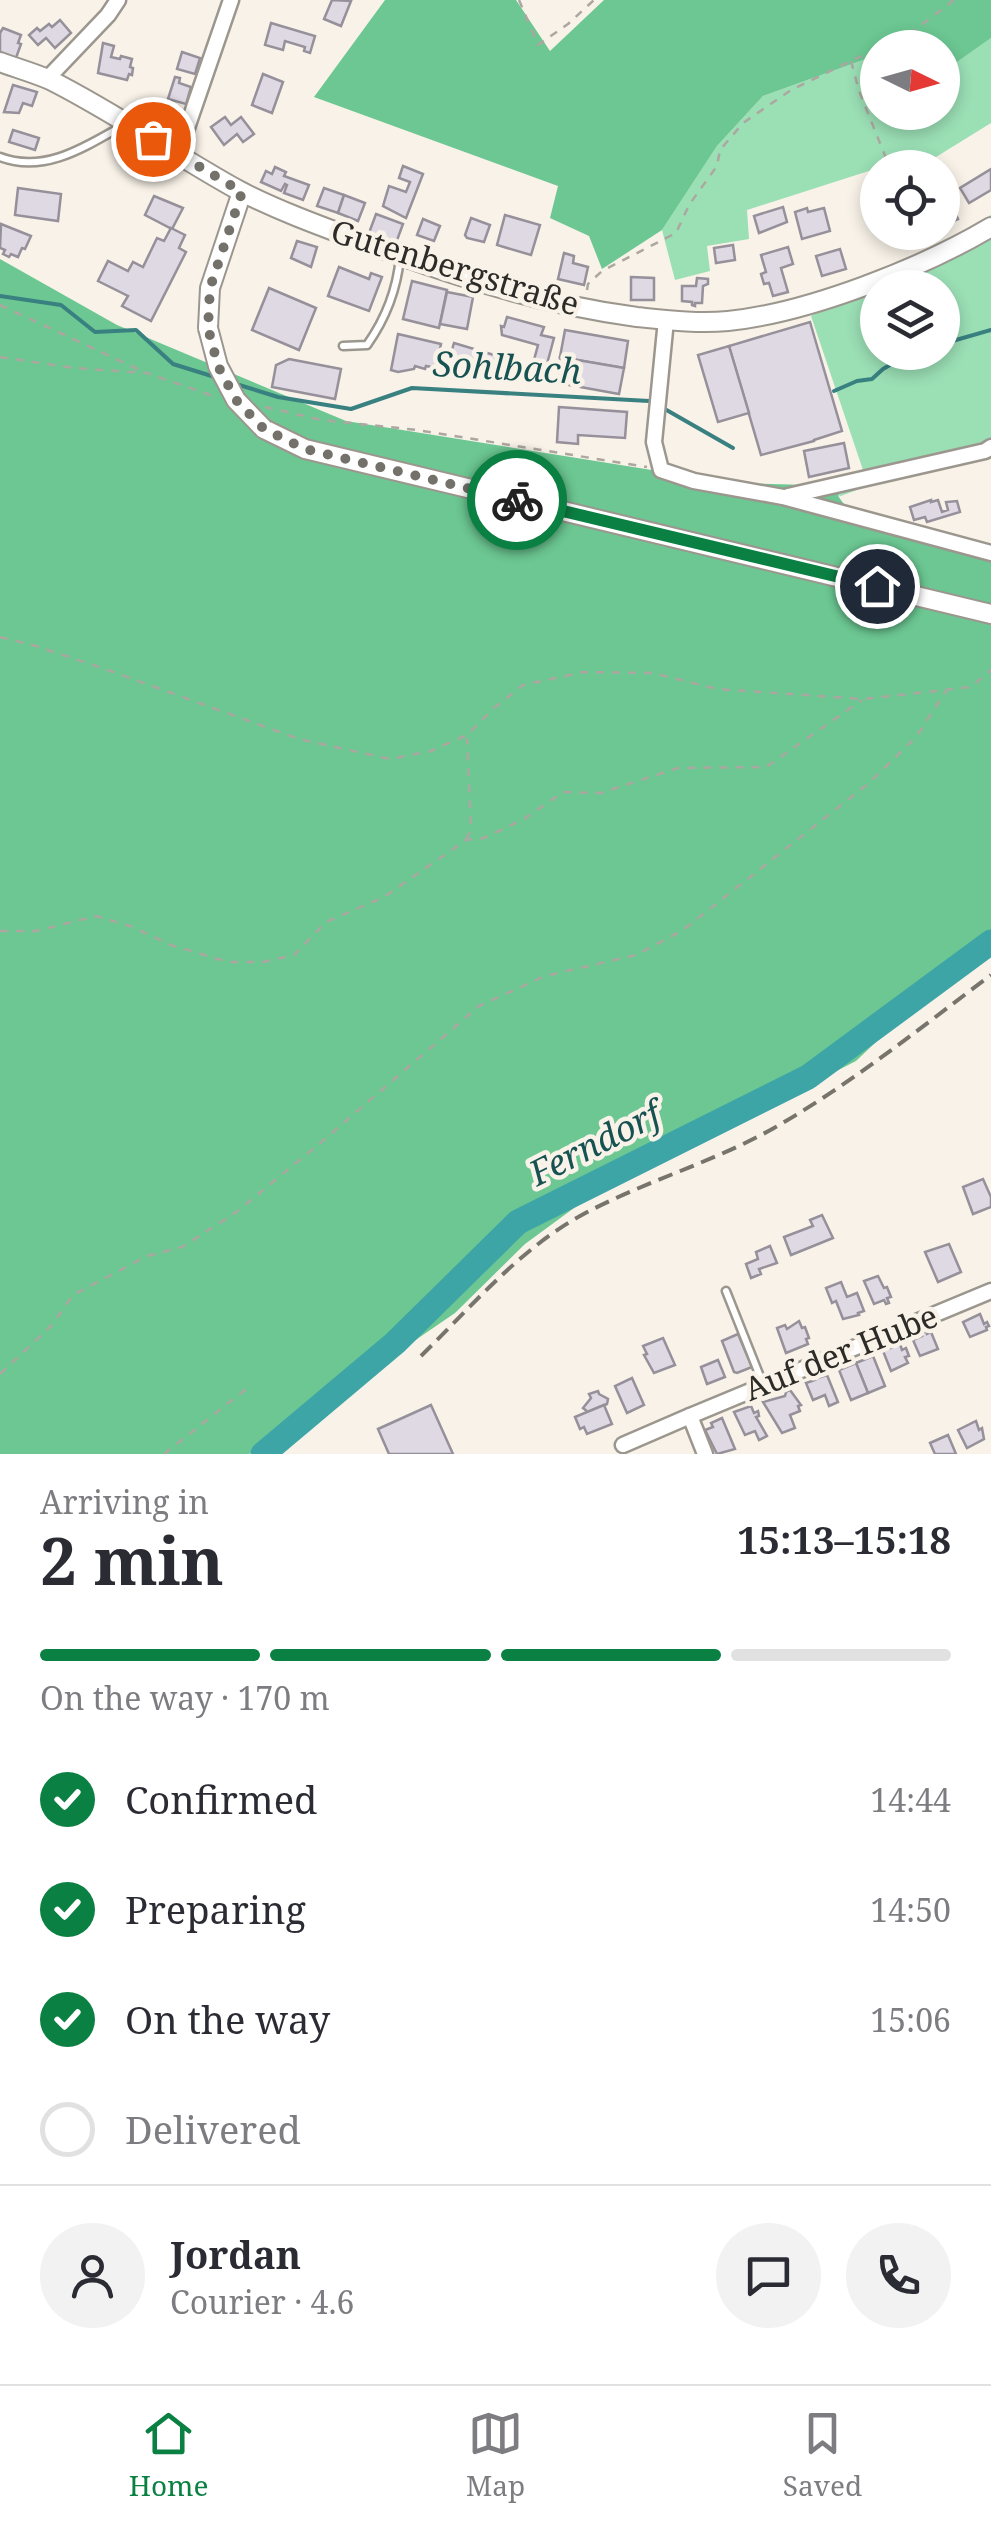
<!DOCTYPE html>
<html lang="en">
<head>
<meta charset="utf-8">
<style>
	:root { --surface:#fff; --page:#f2f2f3; --text:#2b2b33; --muted:#7c7c81; --line:#e1e1e2; --accent:#0b8043 }
	body { margin:0; font-family:"Noto Serif",serif; background:var(--page); color:var(--text); height:100vh; display:flex; flex-direction:column; font-size:38px; white-space:nowrap }
	* { box-sizing:border-box; margin:0 }
	p { font-size:32px; color:var(--muted) }
	.icon { flex:none; width:55px; height:55px; fill:none; stroke:currentColor; stroke-width:2; stroke-linecap:round; stroke-linejoin:round }
	.map { position:relative; height:1454px; overflow:hidden }
	.drawer { display:flex; flex-direction:column; background:var(--surface); flex:1 }
	.drawer>* { flex:none }
	.needle { width:65px; rotate:95deg }
	.fabs { position:absolute; left:860px; top:30px; display:grid; gap:20px }
	.fabs a { display:grid; place-items:center; width:100px; height:100px; border-radius:50%; background:var(--surface); box-shadow:0 5px 15px #0003; font-size:50px }
	.pin { position:absolute; display:grid; place-items:center; width:85px; height:85px; color:#fff; margin:-42px; border:5px solid #fff; border-radius:50%; box-shadow:0 2px 10px #0007 }
	.courier { position:absolute; display:grid; place-items:center; width:100px; height:100px; margin:-50px; border:8px solid #0b8043; border-radius:50%; background:#fff; color:#222; box-shadow:0 2px 12px #0007 }
	.headline em { font-style:normal; font-weight:700 }
	.headline div { display:flex; flex-direction:column-reverse }
	.headline { display:flex; align-items:center; justify-content:space-between; height:170px; padding:0 40px }
	h1 { font-size:65px; font-weight:700; line-height:75px }
	.bar { display:grid; grid-template-columns:repeat(4,1fr); gap:15px 10px; align-content:center; height:120px; padding:0 40px }
	.bar i { height:12px; border-radius:8px; background:var(--line) }
	.bar .active { background:var(--accent) }
	.bar p { grid-column:span 4 }
	.line { display:flex; align-items:center; gap:25px; padding:0 40px; border-top:2px solid var(--line) }
	.line div { flex:1 }
	.round { display:grid; place-items:center; flex:none; width:105px; height:105px; border-radius:52px; background:var(--page) }
	ol { padding:0 40px; list-style:none }
	li { display:flex; align-items:center; gap:30px; height:110px }
	li p { margin-inline-start:auto }
	li .icon { padding:10px; border-radius:50%; background:var(--accent); color:#fff; stroke-width:4 }
	li:last-child { color:var(--muted) }
	li i { width:55px; height:55px; border:5px solid var(--line); border-radius:50% }
	.menu { display:flex; justify-content:space-around; align-items:center; height:140px; border-top:2px solid var(--line); background:var(--surface); font-size:28px; color:var(--muted) }
	.menu a { display:grid; justify-items:center; gap:5px }
	.menu .active { color:var(--accent) }
	.map>svg:first-child { display:block }
	.green { fill:#9bdfb5; fill-rule:evenodd }
	.forest { fill:#6cc792 }
	.lines { fill:none; stroke-linecap:round; stroke-linejoin:round }
	.stream { stroke:#398081; stroke-width:4 }
	.river { stroke:#3ea5a7; stroke-width:25 }
	.building { fill:#ded9e3; stroke:#959099; stroke-width:2.5 }
	.service-casing { stroke:#9c978e; stroke-width:11 }
	.minor-casing { stroke:#9c978e; stroke-width:19 }
	.tertiary-casing { stroke:#9c978e; stroke-width:22 }
	.path { stroke:#aca7a0; stroke-width:2.5; stroke-dasharray:8 8; stroke-linecap:butt }
	.service { stroke:#fff; stroke-width:6 }
	.minor { stroke:#fff; stroke-width:14 }
	.tertiary { stroke:#fff; stroke-width:18 }
	.rail { stroke:#77746d; stroke-width:4; stroke-dasharray:15 8; stroke-linecap:butt }
	.tertiary-bridge-casing { stroke:#9c978e; stroke-width:22; stroke-linecap:butt }
	.tertiary-bridge { stroke:#fff; stroke-width:18 }
	.done { stroke:#74716b; stroke-width:10; stroke-dasharray:0 18 }
	.route { stroke:#0b8043; stroke-width:12 }
	.labels { text-anchor:middle; stroke-width:9; stroke-linejoin:round; paint-order:stroke }
	.street-label { font-size:32px; fill:#2d2b27; stroke:#f8f2e8 }
	.water-label { font-size:35px; font-style:italic; fill:#175253; stroke:#f8f2e8 }
</style>
</head>
<body>
<div class="map">
<svg width="991" height="1454" viewBox="0 0 991 1454">
	<rect width="100%" height="100%" fill="#f8f2e8"/>
	<g class="green">
		<polygon points="991,38 991,123 936,157 878,168 747,210 749,239 707,246 710,271 675,280 662,230 717,146 763,96 877,55 878,112 942,112 943,72"/>
		<path d="M991 215V440L838 497 863 470 811 316ZM878 288H942V352H878Z"/>
	</g>
	<g class="forest">
		<polygon points="385,0 516,0 550,51 604,0 991,0 991,38 943,72 942,48 929,47 925,38 899,47 878,48 877,55 763,96 717,146 662,230 602,269 589,236 550,218 558,186 314,97"/>
		<polygon points="0,259 117,325 346,421 733,483 807,485 863,470 838,496 849,511 991,550 991,933 856,1061 589,1197 525,1244 455,1313 249,1454 0,1454"/>
	</g>
	<g class="lines">
		<g class="stream">
			<polyline points="0,296 61,305 95,332 136,330 173,364 218,378"/>
			<polyline points="942,344 991,330"/>
			<polyline points="236,384 278,397 351,409 412,388 649,401 655,404"/>
			<polyline points="834,391 857,381 872,379 883,369 904,357 919,361 931,352"/>
			<polyline points="663,408 733,448"/>
		</g>
		<polyline class="river" points="263,1454 395,1343 518,1222 808,1077 991,942"/>
	</g>
	<g class="building">
		<polygon points="332,0 351,1 341,26 324,19"/>
		<polygon points="60,20 71,33 55,48 46,38 38,45 29,35 37,28 40,31 49,24 52,27"/>
		<polygon points="271,23 315,36 310,53 304,51 305,47 285,41 283,50 265,45"/>
		<polygon points="3,28 21,35 18,43 21,44 16,58 0,52 0,33"/>
		<polygon points="103,43 114,46 111,57 120,59 121,56 132,59 130,67 133,68 132,75 129,74 127,80 98,73"/>
		<polygon points="182,52 200,58 195,74 177,69"/>
		<polygon points="263,74 283,82 272,113 252,105"/>
		<polygon points="175,77 180,78 179,83 191,87 186,104 168,99"/>
		<polygon points="13,85 37,92 32,106 23,103 19,113 4,112"/>
		<polygon points="225,117 231,125 241,117 254,134 243,142 237,134 224,145 211,127"/>
		<polygon points="13,130 39,138 35,150 9,142"/>
		<polygon points="403,166 423,174 406,218 383,206 389,186 406,192 410,182 399,178"/>
		<polygon points="275,167 286,172 284,176 309,185 303,200 284,193 287,185 285,184 281,191 261,182 266,171 272,174"/>
		<polygon points="991,169 991,190 969,203 960,188"/>
		<polygon points="942,183 958,219 942,226"/>
		<polygon points="18,188 61,194 58,221 15,215"/>
		<polygon points="324,188 344,195 338,213 317,206"/>
		<polygon points="344,195 365,203 358,221 338,213"/>
		<polygon points="154,196 183,208 172,229 145,215"/>
		<polygon points="783,207 787,222 759,233 754,216"/>
		<polygon points="807,208 808,212 824,208 830,231 802,239 795,212"/>
		<polygon points="376,214 403,224 396,243 369,233"/>
		<polygon points="505,215 540,225 531,255 497,245"/>
		<polygon points="471,218 490,225 484,242 467,238 465,235"/>
		<polygon points="423,219 440,226 434,241 417,235"/>
		<polygon points="1,224 31,236 25,249 22,248 18,257 11,254 9,257 3,254 5,250 0,248"/>
		<polygon points="171,228 185,235 179,248 186,252 151,321 122,306 128,296 98,281 108,261 128,271 133,262 143,267 157,238 164,241"/>
		<polygon points="297,241 317,247 311,267 291,258"/>
		<polygon points="733,245 735,260 716,263 714,248"/>
		<polygon points="788,247 793,264 781,268 788,292 773,296 769,283 764,284 761,274 766,272 761,255"/>
		<polygon points="840,249 846,269 822,276 816,256"/>
		<polygon points="564,253 574,256 573,263 588,267 584,285 558,279"/>
		<polygon points="339,267 369,279 371,273 382,277 369,311 328,296"/>
		<polygon points="631,277 654,278 654,300 631,300"/>
		<polygon points="697,278 708,279 708,284 703,286 702,303 695,303 695,306 692,305 692,302 682,301 682,286 696,286"/>
		<polygon points="412,281 447,290 439,328 403,319"/>
		<polygon points="269,288 316,308 299,350 252,330"/>
		<polygon points="447,292 473,297 467,329 440,324"/>
		<polygon points="507,317 544,327 541,335 554,338 547,364 534,360 538,345 502,335 501,326 504,327"/>
		<polygon points="810,322 842,431 814,440 814,441 761,455 729,346"/>
		<polygon points="565,330 628,341 624,368 560,357"/>
		<polygon points="398,334 441,344 436,368 426,366 425,369 415,366 414,369 398,372 391,370"/>
		<polygon points="454,343 511,360 505,379 470,376 446,369"/>
		<polygon points="729,346 749,413 718,422 698,355"/>
		<polygon points="560,357 624,368 619,394 558,383"/>
		<polygon points="289,359 341,369 335,399 272,387 276,365"/>
		<polygon points="559,407 627,412 625,438 578,435 578,444 557,442"/>
		<polygon points="844,443 849,468 809,477 804,451"/>
		<polygon points="931,500 931,502 938,500 942,512 948,510 946,502 957,501 960,512 927,522 925,517 914,520 910,507"/>
		<polygon points="983,1179 991,1197 991,1207 973,1214 963,1187"/>
		<polygon points="822,1215 833,1238 791,1255 784,1237 813,1226 810,1220"/>
		<polygon points="949,1244 961,1272 938,1282 925,1252"/>
		<polygon points="770,1246 777,1263 759,1269 761,1274 751,1278 746,1264 758,1259 756,1252"/>
		<polygon points="878,1276 884,1288 887,1287 891,1297 887,1298 889,1303 886,1304 884,1300 874,1304 864,1281"/>
		<polygon points="841,1282 847,1297 857,1293 864,1311 858,1313 859,1315 843,1319 836,1301 832,1303 826,1288"/>
		<polygon points="980,1314 984,1324 987,1322 989,1326 986,1327 987,1330 970,1337 963,1322"/>
		<polygon points="799,1321 802,1328 805,1327 809,1338 806,1339 808,1344 786,1353 777,1328 785,1325 787,1329"/>
		<polygon points="926,1331 927,1334 931,1332 938,1349 920,1356 913,1340 922,1336 921,1333"/>
		<polygon points="738,1334 752,1367 737,1373 734,1372 722,1341"/>
		<polygon points="663,1338 675,1365 654,1373 644,1355 647,1354 643,1346"/>
		<polygon points="900,1344 902,1350 906,1348 909,1356 905,1357 908,1363 891,1371 883,1351"/>
		<polygon points="873,1356 885,1386 868,1393 856,1363"/>
		<polygon points="718,1360 725,1377 707,1384 701,1367"/>
		<polygon points="856,1363 868,1393 851,1400 839,1370"/>
		<polygon points="827,1375 838,1402 829,1406 825,1395 813,1400 806,1383 815,1380 814,1377 817,1376 818,1378"/>
		<polygon points="632,1378 644,1405 627,1413 615,1386"/>
		<polygon points="790,1390 801,1405 798,1406 800,1411 790,1415 795,1428 782,1433 763,1402 785,1396 786,1392"/>
		<polygon points="598,1391 599,1394 608,1399 607,1404 588,1412 583,1408 591,1398 589,1394"/>
		<polygon points="431,1405 453,1454 389,1454 378,1429"/>
		<polygon points="604,1405 612,1424 587,1434 584,1427 580,1429 575,1417"/>
		<polygon points="751,1406 754,1413 758,1411 759,1416 756,1417 767,1436 759,1440 755,1431 745,1435 734,1412"/>
		<polygon points="722,1418 735,1449 717,1454 705,1430 713,1427 711,1423"/>
		<polygon points="976,1421 979,1430 982,1428 984,1439 967,1448 958,1430"/>
		<polygon points="948,1435 956,1454 935,1454 930,1443"/>
	</g>
	<g class="lines">
		<defs>
			<g id="service">
				<path d="M0 157C44 174 85 147 122 126"/>
				<path d="M343 346 367 345C386 318 397 290 400 257"/>
				<polyline points="726,1291 763,1384"/>
			</g>
			<g id="minor">
				<polyline points="47,79 108,15 118,0"/>
				<polyline points="178,154 231,0"/>
				<polyline points="666,320 654,442 661,470 694,481 783,497 991,553"/>
				<polyline points="788,496 985,451 991,447"/>
				<polyline points="623,1445 690,1416"/>
				<polyline points="705,1454 690,1416 991,1291"/>
			</g>
			<g id="tertiary">
				<path d="M0 62C16 68 34 73 50 80 116 113 176 156 240 191 283 213 329 229 374 246 460 278 546 305 637 317 666 320 698 324 728 321 808 313 922 268 991 227"/>
				<polyline points="208,328 210,288 242,192"/>
				<polyline points="264,429 305,449 991,614"/>
			</g>
		</defs>
		<use href="#service" class="service-casing"/>
		<use href="#minor" class="minor-casing"/>
		<use href="#tertiary" class="tertiary-casing"/>
		<g class="path">
			<polyline points="519,0 538,45 568,24 594,0"/>
			<polyline points="880,47 915,30 954,0"/>
			<polyline points="851,61 859,91 890,168"/>
			<polyline points="913,232 917,246"/>
			<polyline points="587,290 588,284 602,271 676,233 689,205 717,166 720,150 743,123 791,90 878,48"/>
			<polyline points="0,305 144,372"/>
			<polyline points="0,357 74,368 147,373 213,396"/>
			<polyline points="265,407 322,420 417,430 647,467"/>
			<polyline points="0,637 36,646 105,669 299,739 390,759 431,751 467,735 494,708 523,685 584,672 653,673 717,689 863,699 971,687 991,670"/>
			<polyline points="466,839 471,830 467,738"/>
			<polyline points="0,931 36,931 96,916 130,926 171,945 228,962 263,962 294,955 326,922 384,897 466,840 484,838 524,819 563,792 601,793 678,768 766,767 862,700"/>
			<polyline points="0,1374 51,1326 73,1295 147,1256 182,1247 235,1213 319,1144 479,1006 545,976 636,955 683,930 869,783 916,737 946,691"/>
			<polyline points="164,1454 246,1389"/>
		</g>
		<use href="#service" class="service"/>
		<use href="#minor" class="minor"/>
		<use href="#tertiary" class="tertiary"/>
		<path class="rail" d="M421 1356C471 1307 519 1250 580 1216 642 1182 712 1163 774 1128 851 1084 920 1028 991 975"/>
		<defs>
			<polyline id="tertiary-bridge" points="208,328 218,366 236,400 264,429"/>
		</defs>
		<use href="#tertiary-bridge" class="tertiary-bridge-casing"/>
		<use href="#tertiary-bridge" class="tertiary-bridge"/>
	</g>
	<g class="lines">
		<polyline class="done" points="153,139 242,192 210,288 208,328 218,366 236,400 264,429 305,449 517,500"/>
		<polyline class="route" points="517,500 877,586"/>
	</g>
	<g class="labels">
		<g class="street-label">
			<text transform="translate(455 268) rotate(17)" y="11">Gutenbergstraße</text>
			<text transform="translate(841 1353) rotate(-22)" y="11">Auf der Hube</text>
		</g>
		<g class="water-label">
			<text transform="translate(507 368) rotate(3)" y="12">Sohlbach</text>
			<text transform="translate(595 1144) rotate(-27)" y="12">Ferndorf</text>
		</g>
	</g>
</svg>
<div class="fabs">
<a><svg class="needle" viewBox="-14 -14 28 28"><path d="M0-13l5 13h-10z" fill="#e53935"/><path d="M0 13l5-13h-10z" fill="#7c7c81"/></svg></a>
<a><svg class="icon" aria-label="locate" viewBox="0 0 24 24"><circle cx="12" cy="12" r="6"/><path d="M12 2v4M12 18v4M2 12h4M18 12h4"/></svg></a>
<a><svg class="icon" aria-label="layers" viewBox="0 0 24 24"><path d="M12 4l9 5-9 5-9-5zM3 14l9 5 9-5"/></svg></a>
</div>
<div class="pin" style="left:153px;top:139px;background:#ea580c"><svg class="icon" aria-label="bag" viewBox="0 0 24 24"><path d="M5 8h14l-1 12H6zM9 8a3 3 0 0 1 6 0"/></svg></div>
<div class="pin" style="left:877px;top:586px;background:#1f2937"><svg class="icon" aria-label="home" viewBox="0 0 24 24"><path d="M3 11l9-7 9 7M6 9v11h12V9"/></svg></div>
<div class="courier" style="left:517px;top:500px"><svg class="icon" aria-label="bike" viewBox="0 0 24 24"><circle cx="6" cy="16" r="4"/><circle cx="18" cy="16" r="4"/><path d="M6 16l4-8h5l3 8M10 8l3 8H6M13 5h3"/></svg></div>
</div>
<section class="drawer">
<div class="headline"><div><h1>2 min</h1><p>Arriving in</p></div><em>15:13–15:18</em></div>
<div class="bar"><i class="active"></i><i class="active"></i><i class="active"></i><i></i><p>On the way · 170 m</p></div>
<ol>
<li><svg class="icon" aria-label="check" viewBox="0 0 24 24"><path d="M5 12l5 5 9-10"/></svg>Confirmed<p>14:44</p></li>
<li><svg class="icon" aria-label="check" viewBox="0 0 24 24"><path d="M5 12l5 5 9-10"/></svg>Preparing<p>14:50</p></li>
<li><svg class="icon" aria-label="check" viewBox="0 0 24 24"><path d="M5 12l5 5 9-10"/></svg>On the way<p>15:06</p></li>
<li><i></i>Delivered</li>
</ol>
<div class="line" style="height:180px"><a class="round"><svg class="icon" aria-label="person" viewBox="0 0 24 24"><circle cx="12" cy="8" r="4"/><path d="M4 21q1-7 8-7t8 7"/></svg></a><div><b>Jordan</b><p>Courier · 4.6</p></div><a class="round"><svg class="icon" aria-label="chat" viewBox="0 0 24 24"><path d="M4 5h16v11H9l-5 4z"/></svg></a><a class="round"><svg class="icon" aria-label="phone" viewBox="0 0 24 24"><path d="M5 4h4l2 5-3 2q2 4 5 5l2-3 5 2v4C11 20 4 13 5 4z"/></svg></a></div>
</section>
<nav class="menu">
<a class="active"><svg class="icon" aria-label="home" viewBox="0 0 24 24"><path d="M3 11l9-7 9 7M6 9v11h12V9"/></svg>Home</a>
<a><svg class="icon" aria-label="map" viewBox="0 0 24 24"><path d="M3 6l6-2 6 2 6-2v14l-6 2-6-2-6 2zM9 4v14M15 6v14"/></svg>Map</a>
<a><svg class="icon" aria-label="saved" viewBox="0 0 24 24"><path d="M7 4h10v16l-5-4-5 4z"/></svg>Saved</a>
</nav>
</body>
</html>
